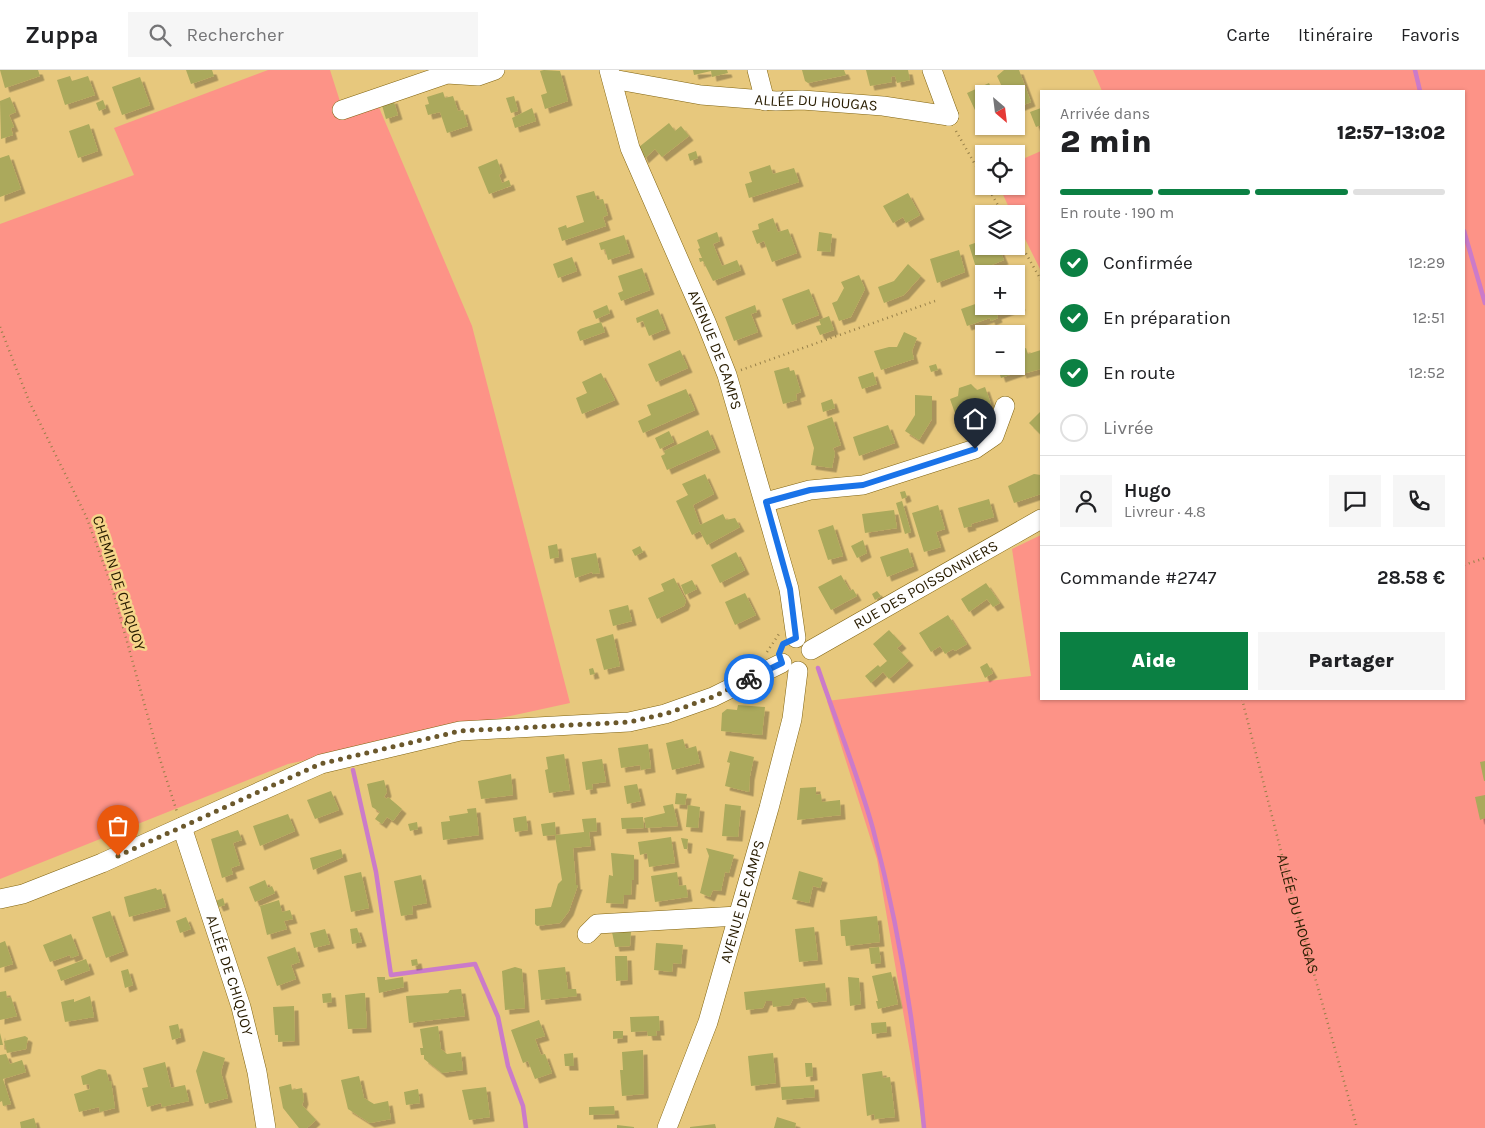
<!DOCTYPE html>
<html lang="fr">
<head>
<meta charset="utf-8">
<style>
	:root { --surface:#fff; --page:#f6f6f6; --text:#202124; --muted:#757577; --line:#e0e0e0; --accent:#0b8043 }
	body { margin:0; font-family:Karla,sans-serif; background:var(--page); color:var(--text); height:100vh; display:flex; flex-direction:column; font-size:19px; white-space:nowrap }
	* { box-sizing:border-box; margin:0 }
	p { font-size:16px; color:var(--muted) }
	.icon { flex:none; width:28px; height:28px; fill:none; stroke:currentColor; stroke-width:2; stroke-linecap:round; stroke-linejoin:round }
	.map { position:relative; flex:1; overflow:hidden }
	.side { position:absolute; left:1040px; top:20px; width:425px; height:610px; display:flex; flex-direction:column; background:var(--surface); border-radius:0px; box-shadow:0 1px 4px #0004 }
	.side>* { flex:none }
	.needle { width:32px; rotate:152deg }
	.tools { position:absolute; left:975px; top:15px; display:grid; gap:10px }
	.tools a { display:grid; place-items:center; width:50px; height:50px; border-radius:0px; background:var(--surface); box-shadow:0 1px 4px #0004; font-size:25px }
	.pin { position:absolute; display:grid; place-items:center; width:42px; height:42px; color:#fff; margin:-51px -21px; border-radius:50% 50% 50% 0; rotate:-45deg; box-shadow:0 0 5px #0007 }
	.pin .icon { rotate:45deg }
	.courier { position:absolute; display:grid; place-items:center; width:50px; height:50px; margin:-25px; border:4px solid #1a73e8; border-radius:50%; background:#fff; color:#222; box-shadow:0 1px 6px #0007 }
	.overview em { font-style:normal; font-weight:800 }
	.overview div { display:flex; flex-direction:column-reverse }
	.overview { display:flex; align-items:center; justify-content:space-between; height:85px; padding:0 20px }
	h1 { font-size:32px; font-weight:800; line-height:38px }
	.bar { display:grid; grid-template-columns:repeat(4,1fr); gap:8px 5px; align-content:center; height:60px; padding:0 20px }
	.bar i { height:6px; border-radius:4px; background:var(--line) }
	.bar .active { background:var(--accent) }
	.bar p { grid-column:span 4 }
	.line { display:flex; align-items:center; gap:12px; padding:0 20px; border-top:1px solid var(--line) }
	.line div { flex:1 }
	.round { display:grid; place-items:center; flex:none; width:52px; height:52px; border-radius:0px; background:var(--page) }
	ol { padding:0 20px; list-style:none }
	li { display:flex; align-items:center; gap:15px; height:55px }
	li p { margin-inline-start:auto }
	li .icon { padding:5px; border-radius:50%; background:var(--accent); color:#fff; stroke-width:4 }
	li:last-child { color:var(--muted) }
	li i { width:28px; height:28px; border:2px solid var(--line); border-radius:50% }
	.primary-button { display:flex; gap:10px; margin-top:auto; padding:10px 20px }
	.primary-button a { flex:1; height:58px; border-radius:0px; background:var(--accent); color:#fff; font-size:20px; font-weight:800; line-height:58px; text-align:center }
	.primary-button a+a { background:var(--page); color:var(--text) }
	header { display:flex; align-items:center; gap:30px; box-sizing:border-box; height:70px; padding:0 25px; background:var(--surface); border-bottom:1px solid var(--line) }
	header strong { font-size:24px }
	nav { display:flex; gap:28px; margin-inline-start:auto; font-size:18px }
	.search { width:350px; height:45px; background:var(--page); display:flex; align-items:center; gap:12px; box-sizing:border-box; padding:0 18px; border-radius:0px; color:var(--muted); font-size:19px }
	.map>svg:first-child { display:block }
	.green { fill:#fd9387 }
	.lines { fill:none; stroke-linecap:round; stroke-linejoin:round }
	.stream { stroke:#cb7bca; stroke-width:4.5 }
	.building { fill:#aba95c; filter:url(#shadow) }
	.minor-casing { stroke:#80630f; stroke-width:20 }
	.path { stroke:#967f48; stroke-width:2.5; stroke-dasharray:1 4; stroke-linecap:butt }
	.minor { stroke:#fff; stroke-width:19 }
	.done { stroke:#6b582c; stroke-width:5; stroke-dasharray:0 9 }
	.route { stroke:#1a73e8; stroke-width:6 }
	.labels { text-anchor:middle; stroke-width:5; stroke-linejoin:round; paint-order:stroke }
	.street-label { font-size:15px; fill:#281c00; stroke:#f5d58a }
</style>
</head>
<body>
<header>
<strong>Zuppa</strong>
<div class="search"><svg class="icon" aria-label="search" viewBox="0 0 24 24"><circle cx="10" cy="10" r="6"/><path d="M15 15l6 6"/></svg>Rechercher</div>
<nav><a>Carte</a><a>Itinéraire</a><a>Favoris</a></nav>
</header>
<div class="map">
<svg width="1485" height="1058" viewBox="0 0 1485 1058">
	<defs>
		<filter id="shadow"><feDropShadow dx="4.5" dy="4.5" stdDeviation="0" flood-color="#0004"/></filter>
	</defs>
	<rect width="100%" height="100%" fill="#e7c87d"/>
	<g class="green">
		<polygon points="268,0 330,0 344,44 378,35 472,256 570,633 288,694 0,809 0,154 134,105 114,58"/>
		<polygon points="1093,0 1485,0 1485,1058 923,1058 877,789 827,631 1031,606 1012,479 1041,465 1041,629 1464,629 1464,21 1102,21"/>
		<polygon points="1041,81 1041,201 1016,151 1016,144 1012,144 999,116 1016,116 1016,92"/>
	</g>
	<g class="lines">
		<g class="stream">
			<polyline points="1415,0 1420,21"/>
			<polyline points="1464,161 1485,233"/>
			<path d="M818 598C836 651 858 705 873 759 899 857 915 958 924 1058"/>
			<polyline points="353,700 376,802 391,905 475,894 498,947 508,996 523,1036 526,1058"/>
		</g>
	</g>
	<g class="building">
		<polygon points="0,0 38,0 40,6 5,18"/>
		<polygon points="186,0 212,0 214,6 191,14"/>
		<polygon points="544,0 560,1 568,31 545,39 541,25 547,23 540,1"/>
		<polygon points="693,0 727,0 728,3 712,7 711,1 694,5"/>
		<polygon points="802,0 844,0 846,5 808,13 805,11"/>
		<polygon points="866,0 908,0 910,10 897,13 895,6 891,7 892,12 870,16"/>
		<polygon points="1004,0 1019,0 1031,32 1016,38 1016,24 1010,24 1008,17 1003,19 997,6"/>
		<polygon points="70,6 72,11 88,6 95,25 65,35 57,10"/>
		<polygon points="140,7 150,35 122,45 112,17"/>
		<polygon points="989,13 994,24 984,24 984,52 981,53 967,23"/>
		<polygon points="443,22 445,28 453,26 458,41 463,40 468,56 447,63 440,42 428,45 425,35 429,34 427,27"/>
		<polygon points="514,26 518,41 511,43 506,28"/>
		<polygon points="10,27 16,42 9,45 14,57 11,58 13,65 1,69 0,31"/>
		<polygon points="393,29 398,45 386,49 381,32"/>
		<polygon points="103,30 106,38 99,41 96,33"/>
		<polygon points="532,38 536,51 515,58 512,48"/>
		<polygon points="1041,38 1041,55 1036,57 1030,42"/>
		<polygon points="669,53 675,61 681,56 689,66 662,87 655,79 644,89 639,77"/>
		<polygon points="89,54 98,81 78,88 69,61"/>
		<polygon points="696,81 698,88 690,91 688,84"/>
		<polygon points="9,85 21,119 0,127 0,88"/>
		<polygon points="497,89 502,103 499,105 502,113 509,110 511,116 489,124 478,97"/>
		<polygon points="770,95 773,104 794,98 799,112 749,128 745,114 752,112 749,102"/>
		<polygon points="594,121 597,130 603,129 608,145 603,147 606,156 562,171 558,158 566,155 567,158 584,152 576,126"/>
		<polygon points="908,123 920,145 906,153 903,147 893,153 883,136"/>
		<polygon points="773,148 778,162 788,159 797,183 772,192 764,171 757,174 752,161 759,159 758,154"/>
		<polygon points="717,162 720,171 713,174 722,196 737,190 741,200 713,211 703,191 700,192 699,188 702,188 698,179 700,178 697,170"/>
		<polygon points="819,162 832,164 830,182 817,181"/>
		<polygon points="624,165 630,183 608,190 605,179 601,180 599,173"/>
		<polygon points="984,170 984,176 998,176 1004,190 977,201 969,175"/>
		<polygon points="959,180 965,202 937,213 930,189"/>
		<polygon points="572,187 577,201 558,208 553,194"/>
		<polygon points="908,194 921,206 904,225 884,233 878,217 894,211"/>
		<polygon points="642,198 650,220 621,231 618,223 623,221 618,206"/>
		<polygon points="859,205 865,219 851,247 839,251 832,233 837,231 844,218 841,212"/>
		<polygon points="809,219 819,245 792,255 782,229"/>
		<polygon points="1016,228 1021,236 997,245 998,248 991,251 990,248 967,256 961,239 984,231 984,236 1016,236"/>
		<polygon points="607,235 610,243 596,249 593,241"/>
		<polygon points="755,235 757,242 751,244 758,262 734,271 725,247"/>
		<polygon points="658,239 666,259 649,266 643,251 637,253 636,248"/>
		<polygon points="829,246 834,260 820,265 816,256 821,255 819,250"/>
		<polygon points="601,252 605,262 580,271 577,262 580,259"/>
		<polygon points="904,262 917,268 912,281 914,289 881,300 874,281 889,277 897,277"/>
		<polygon points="981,278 983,284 977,286 975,280"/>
		<polygon points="1026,278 1028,284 1041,280 1041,299 1022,304 1021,301 1001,308 997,296 1016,296 1016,281"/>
		<polygon points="680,280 688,298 656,312 648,294"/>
		<polygon points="936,294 938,300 931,302 929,296"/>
		<polygon points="789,297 790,301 794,300 801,322 796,324 797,330 783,334 774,301"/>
		<polygon points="873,302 877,314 862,319 858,307"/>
		<polygon points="601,303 615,330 582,344 576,328 587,323 582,312"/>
		<polygon points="971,314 977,320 985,317 991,334 989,338 985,339 985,341 971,346 972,351 959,355 950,329 958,326 959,318"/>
		<polygon points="686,319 695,340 643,363 638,351 651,345 647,335"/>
		<polygon points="915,325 932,326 932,349 919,370 905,361 915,345"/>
		<polygon points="832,329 835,338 823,342 821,333"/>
		<polygon points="1041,341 1041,365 1029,353"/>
		<polygon points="832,347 841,375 833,378 835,383 832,398 811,395 814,378 807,356"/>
		<polygon points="888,355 895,373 859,386 853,367"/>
		<polygon points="708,360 716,378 667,400 661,386 665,384 664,381"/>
		<polygon points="669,361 674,372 660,379 655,368"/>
		<polygon points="705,404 714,424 693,435 700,455 723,444 726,450 735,448 740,457 707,475 700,461 692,465 676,431 688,425 682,414"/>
		<polygon points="1034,404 1041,405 1041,424 1014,433 1008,416"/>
		<polygon points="905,421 907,427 902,429 900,422"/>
		<polygon points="989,429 994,447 971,454 972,456 964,458 958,438"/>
		<polygon points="902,431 911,462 905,464 896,433"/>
		<polygon points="938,435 945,459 936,462 941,477 924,482 912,443"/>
		<polygon points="894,440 897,458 865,463 862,444"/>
		<polygon points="833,455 843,486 828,490 818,460"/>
		<polygon points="863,470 867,483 857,488 851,476"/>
		<polygon points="557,474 559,487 550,489 548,476"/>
		<polygon points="640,476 643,482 635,486 632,480"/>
		<polygon points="908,478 914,496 887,507 880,487"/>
		<polygon points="736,482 745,500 720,513 711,495"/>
		<polygon points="596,483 600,503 593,504 592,502 575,508 571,488"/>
		<polygon points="841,505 850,521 853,519 857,526 831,540 818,517"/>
		<polygon points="674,508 686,531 684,536 657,549 648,528 664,521 661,514"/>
		<polygon points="692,510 697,519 685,525 681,515"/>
		<polygon points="986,513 1000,533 993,537 987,529 969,542 961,529"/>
		<polygon points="877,521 881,526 875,530 872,524"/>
		<polygon points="745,523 756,545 735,555 725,532"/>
		<polygon points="628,535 632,551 613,556 609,540"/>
		<polygon points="948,545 967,574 955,581 953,579 945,584 940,576 931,582 919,563"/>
		<polygon points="889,560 902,574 897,578 909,591 889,609 883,602 871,613 865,606 878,595 880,597 887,591 873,574"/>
		<polygon points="613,564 620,596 604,600 596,569"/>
		<polygon points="987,593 993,603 985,608 980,597"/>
		<polygon points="593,598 595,604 590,605 589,599"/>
		<polygon points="738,635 765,637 762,665 721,661 722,643 727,639 737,640"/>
		<polygon points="683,669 686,679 696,676 700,693 672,700 666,673"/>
		<polygon points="648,674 651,698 641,700 640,695 621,698 618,678"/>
		<polygon points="730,681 754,687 750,706 749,722 725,716 730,693 727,692"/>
		<polygon points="564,684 570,720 549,723 545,700 548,699 546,687"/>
		<polygon points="602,689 606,712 592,714 593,719 586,720 582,692"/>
		<polygon points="1485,691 1485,711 1484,711 1480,692"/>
		<polygon points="511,704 513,725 481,729 478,711"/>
		<polygon points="384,710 387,722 384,727 387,729 388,727 402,739 393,751 387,747 382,754 375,749 380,742 372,737 367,714"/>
		<polygon points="637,714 641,731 627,734 624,716"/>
		<polygon points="816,717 816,725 821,724 822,732 840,730 841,745 797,750 800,718"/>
		<polygon points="331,721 339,740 315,749 307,730"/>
		<polygon points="676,723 687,724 685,735 675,734"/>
		<polygon points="1485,725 1485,748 1480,750 1475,727"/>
		<polygon points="673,734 678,756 646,758 644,748 665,743 663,736"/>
		<polygon points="725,734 741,736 738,767 722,766"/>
		<polygon points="688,735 700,737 698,758 686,757"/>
		<polygon points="476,738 479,765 443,770 441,752 450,751 449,746 468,743 467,739"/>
		<polygon points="288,744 295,761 260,776 253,756"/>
		<polygon points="526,746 528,760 515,762 513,748"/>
		<polygon points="643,747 644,758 622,759 621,748"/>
		<polygon points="596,748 597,761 589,762 591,776 573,778 576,815 578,815 569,841 560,853 537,856 535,854 535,839 551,837 558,814 562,810 555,765 543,766 541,754 555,752 556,765 584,762 582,749"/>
		<polygon points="417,752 418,759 410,761 408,754"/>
		<polygon points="238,760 242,770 233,773 240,795 231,798 233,804 222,808 211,769"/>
		<polygon points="671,767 675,793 649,797 647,783 640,785 638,772"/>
		<polygon points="681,768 688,769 687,779 684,779"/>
		<polygon points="706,778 734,785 729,803 725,802 721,821 713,820 710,827 700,823 709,786"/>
		<polygon points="341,779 343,787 313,800 310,788"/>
		<polygon points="611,783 634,785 634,810 632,810 631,825 624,825 623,834 606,833 609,805 613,806"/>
		<polygon points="799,801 823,808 820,818 813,816 809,833 792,829"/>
		<polygon points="361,802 369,838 351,842 344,806"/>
		<polygon points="677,802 679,816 686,815 688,827 655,832 651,806"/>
		<polygon points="421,805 427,833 412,836 413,844 401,846 394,811"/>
		<polygon points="265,810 268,818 272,816 275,823 255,832 249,817"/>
		<polygon points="156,818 157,820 161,819 166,837 129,847 124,827"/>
		<polygon points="223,828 225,835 219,837 216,831"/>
		<polygon points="279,830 282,842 290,840 293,849 284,851 287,859 267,865 260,836"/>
		<polygon points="110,841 124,881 106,888 92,847"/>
		<polygon points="877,846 880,872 846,876 845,866 841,866 840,850"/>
		<polygon points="186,847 191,859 180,863 176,851"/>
		<polygon points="814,857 818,890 799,892 795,859"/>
		<polygon points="357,858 362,872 352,874 350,859"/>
		<polygon points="325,859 330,874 314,878 310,863"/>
		<polygon points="631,861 630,876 615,877 612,862"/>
		<polygon points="71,864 79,885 71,888 70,885 50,892 43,875"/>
		<polygon points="5,871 13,894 0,898 0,873"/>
		<polygon points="656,873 683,875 681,894 673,893 672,902 654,900"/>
		<polygon points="295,877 300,892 291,895 296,909 277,916 267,887"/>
		<polygon points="879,877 881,893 871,894 869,878"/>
		<polygon points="615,886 627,886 628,910 616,911"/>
		<polygon points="86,889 90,900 61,911 57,900"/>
		<polygon points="417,889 418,895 412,896 411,890"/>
		<polygon points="515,897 522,899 525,938 505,940 502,901"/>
		<polygon points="565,897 568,919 576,919 577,926 541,930 538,900"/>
		<polygon points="128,899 133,915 125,918 121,901"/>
		<polygon points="891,902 898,934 878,939 876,931 878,931 872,906"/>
		<polygon points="377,907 385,907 385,910 403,907 404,917 379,923"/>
		<polygon points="848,907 859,908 861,934 850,936"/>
		<polygon points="825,913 827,931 809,933 805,927 793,929 790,935 773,937 772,931 766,931 763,938 746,940 744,922"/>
		<polygon points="461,919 465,946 409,953 406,926 448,923 450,920"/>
		<polygon points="6,921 7,928 11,927 17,946 0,950 0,922"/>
		<polygon points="331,923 332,932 323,933 322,924"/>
		<polygon points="362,923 365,923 367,958 348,959 345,925"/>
		<polygon points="90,926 94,947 65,952 61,932 74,929 74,932"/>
		<polygon points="294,936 295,971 278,972 278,965 275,965 273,937"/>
		<polygon points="659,946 660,961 656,961 657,966 648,966 647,961 631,962 630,947"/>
		<polygon points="539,950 545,966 535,969 541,985 545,984 552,1003 535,1009 528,991 523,993 511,960"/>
		<polygon points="886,952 887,962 872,964 871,953"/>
		<polygon points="178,954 181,967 172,970 169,956"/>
		<polygon points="438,956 441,979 447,984 461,982 463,1000 442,1003 424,989 424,985 421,985 420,978 423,978 420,959"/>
		<polygon points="613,961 623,961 623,968 613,969"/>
		<polygon points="0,963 3,975 0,975"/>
		<polygon points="25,966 28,968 26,979 7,983 4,971"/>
		<polygon points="643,980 644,1024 622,1026 620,1000 623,1000 622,982"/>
		<polygon points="203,981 225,988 221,1002 228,1028 205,1034 196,1001"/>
		<polygon points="573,983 574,996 565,996 564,984"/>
		<polygon points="773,983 776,1013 751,1016 748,986"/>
		<polygon points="6,984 10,994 22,990 26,1002 3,1009 11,1034 3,1036 2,1031 0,1032 0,985"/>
		<polygon points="165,992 171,1018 185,1015 189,1031 162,1037 161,1033 147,1037 142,1018 148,1017 143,998"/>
		<polygon points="805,993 812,993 813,1006 806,1007"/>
		<polygon points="99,999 106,1000 109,1011 111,1011 115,1038 100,1042 99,1037 79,1042 74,1024 90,1019 89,1014 83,1015 81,1006"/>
		<polygon points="882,1001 883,1008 890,1007 895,1047 875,1049 874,1044 867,1046 862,1004"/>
		<polygon points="359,1006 364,1028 374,1034 388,1031 391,1049 370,1053 348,1039 341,1010"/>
		<polygon points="291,1014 292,1020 302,1018 304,1030 302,1035 316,1050 307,1058 299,1058 283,1038 279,1017"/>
		<polygon points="814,1015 815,1027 782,1030 781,1017"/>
		<polygon points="486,1017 490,1047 469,1050 462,1020"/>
		<polygon points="418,1019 420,1033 406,1035 404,1022"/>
		<polygon points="614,1036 615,1044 589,1045 589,1037"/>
		<polygon points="777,1047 796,1053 795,1058 774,1058"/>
		<polygon points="34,1048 37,1058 21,1058 20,1052"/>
		<polygon points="715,1054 716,1058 690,1058 690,1057"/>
		<polygon points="617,1055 634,1057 634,1058 617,1058"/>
	</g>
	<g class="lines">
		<defs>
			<g id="minor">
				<path id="s2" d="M609 0 630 78 706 252 727 305 789 519 796 568"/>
				<polyline points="757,0 765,31"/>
				<polyline points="932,0 949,46"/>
				<path id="s3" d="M612 9 701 25 776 31 802 30 883 36 949 46"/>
				<polyline points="342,40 447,4 478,6 495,0"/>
				<polyline points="766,432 810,420 863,415 975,379 994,366 1005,336"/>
				<path id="s4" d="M811 580 1041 449"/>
				<path id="s5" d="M182 757 241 937 257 1002 266 1058"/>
				<polyline points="0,829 23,824 102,793 321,694 460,661 629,652 665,644 713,627 782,593"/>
				<polyline points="587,864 597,854 738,846"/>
				<path id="s6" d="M667 1058 708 952 769 738 792 649 798 601"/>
			</g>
		</defs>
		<use href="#minor" class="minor-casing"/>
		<g class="path">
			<polyline points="956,61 984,110"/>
			<polyline points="987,116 1003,144"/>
			<polyline points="1016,166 1041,210"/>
			<polyline points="0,257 29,331 86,446 111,514 158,683 177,742"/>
			<polyline points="741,300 935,231"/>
			<polyline points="1464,495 1485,488"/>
			<polyline points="767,582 779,564"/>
			<path id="s1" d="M1242 629 1294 832 1357 1058"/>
		</g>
		<use href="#minor" class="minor"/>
	</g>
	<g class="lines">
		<polyline class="done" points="118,786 320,694 460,661 629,652 665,644 713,627 749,609"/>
		<polyline class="route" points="749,609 782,593 779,584 783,574 796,568 790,519 766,432 810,420 863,415 975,379"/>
	</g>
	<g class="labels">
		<g class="street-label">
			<text dy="5" stroke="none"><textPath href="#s3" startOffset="206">ALLÉE DU HOUGAS</textPath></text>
			<text dy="5" stroke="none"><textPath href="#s2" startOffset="300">AVENUE DE CAMPS</textPath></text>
			<text transform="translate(119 513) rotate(72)" y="5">CHEMIN DE CHIQUOY</text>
			<text dy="5" stroke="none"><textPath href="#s4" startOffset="132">RUE DES POISSONNIERS</textPath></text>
			<text dy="5" stroke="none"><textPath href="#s6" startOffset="239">AVENUE DE CAMPS</textPath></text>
			<text dy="5" stroke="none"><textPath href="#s1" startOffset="222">ALLÉE DU HOUGAS</textPath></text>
			<text dy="5" stroke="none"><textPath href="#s5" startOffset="156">ALLÉE DE CHIQUOY</textPath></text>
		</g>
	</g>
</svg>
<div class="tools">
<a><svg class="needle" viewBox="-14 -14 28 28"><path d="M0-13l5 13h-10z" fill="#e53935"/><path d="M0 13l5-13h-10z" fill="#757577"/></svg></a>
<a><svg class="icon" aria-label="locate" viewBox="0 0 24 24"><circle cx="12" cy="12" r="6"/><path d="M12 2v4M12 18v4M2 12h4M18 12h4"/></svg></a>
<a><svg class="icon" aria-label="layers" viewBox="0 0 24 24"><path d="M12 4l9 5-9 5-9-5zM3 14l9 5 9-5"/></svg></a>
<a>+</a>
<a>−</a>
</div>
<div class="pin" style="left:118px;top:786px;background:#ea580c"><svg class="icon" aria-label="bag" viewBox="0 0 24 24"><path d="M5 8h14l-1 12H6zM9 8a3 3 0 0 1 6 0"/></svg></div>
<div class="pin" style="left:975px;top:379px;background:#1f2937"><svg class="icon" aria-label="home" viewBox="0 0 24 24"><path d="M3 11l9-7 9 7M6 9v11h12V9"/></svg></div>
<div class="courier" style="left:749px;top:609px"><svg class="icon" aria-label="bike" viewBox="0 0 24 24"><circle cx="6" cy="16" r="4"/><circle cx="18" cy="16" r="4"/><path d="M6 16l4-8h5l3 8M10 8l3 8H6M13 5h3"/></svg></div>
<section class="side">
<div class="overview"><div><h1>2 min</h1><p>Arrivée dans</p></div><em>12:57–13:02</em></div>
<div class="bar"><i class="active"></i><i class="active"></i><i class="active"></i><i></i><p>En route · 190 m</p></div>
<ol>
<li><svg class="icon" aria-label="check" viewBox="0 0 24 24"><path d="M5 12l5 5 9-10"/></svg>Confirmée<p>12:29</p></li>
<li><svg class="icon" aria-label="check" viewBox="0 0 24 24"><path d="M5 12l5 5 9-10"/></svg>En préparation<p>12:51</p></li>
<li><svg class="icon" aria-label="check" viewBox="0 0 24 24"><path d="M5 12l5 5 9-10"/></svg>En route<p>12:52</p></li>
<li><i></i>Livrée</li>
</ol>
<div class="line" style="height:90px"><a class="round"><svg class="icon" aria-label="person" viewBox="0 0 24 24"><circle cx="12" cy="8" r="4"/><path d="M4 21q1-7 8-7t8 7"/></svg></a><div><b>Hugo</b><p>Livreur · 4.8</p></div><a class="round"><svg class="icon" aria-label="chat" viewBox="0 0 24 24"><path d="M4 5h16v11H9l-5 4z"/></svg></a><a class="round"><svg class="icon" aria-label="phone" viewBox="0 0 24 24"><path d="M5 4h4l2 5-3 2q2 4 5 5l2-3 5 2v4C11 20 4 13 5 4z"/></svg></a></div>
<div class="line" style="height:65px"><div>Commande #2747</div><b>28.58 €</b></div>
<div class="primary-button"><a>Aide</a><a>Partager</a></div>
</section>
</div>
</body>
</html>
